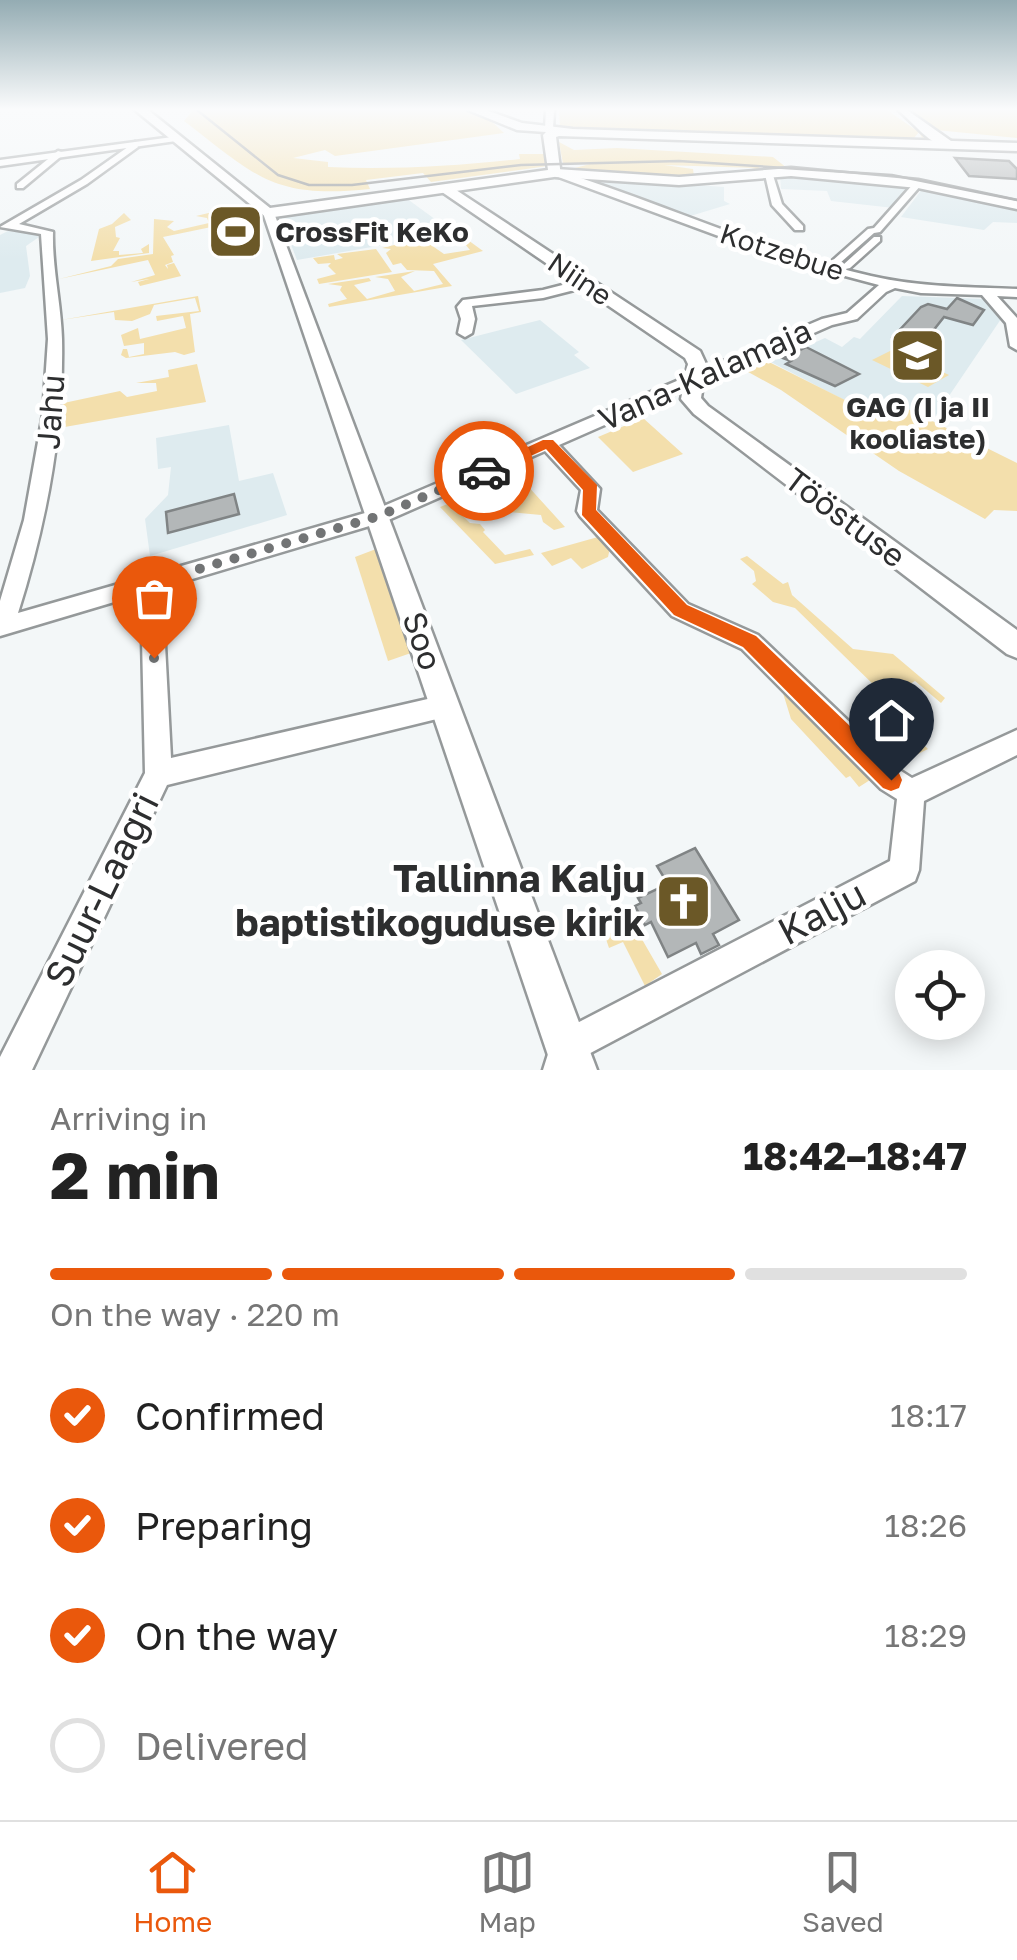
<!DOCTYPE html>
<html lang="en">
<head>
<meta charset="utf-8">
<style>
	:root { --surface:#fff; --page:#f6f6f6; --text:#222; --muted:#767676; --line:#e0e0e0; --accent:#ea580c }
	body { margin:0; font-family:"Golos Text",sans-serif; background:var(--page); color:var(--text); height:100vh; display:flex; flex-direction:column; font-size:38px; white-space:nowrap }
	* { box-sizing:border-box; margin:0 }
	p { font-size:32px; color:var(--muted) }
	.icon { flex:none; width:55px; height:55px; fill:none; stroke:currentColor; stroke-width:2; stroke-linecap:round; stroke-linejoin:round }
	.map { position:relative; height:1070px; overflow:hidden }
	.details { display:flex; flex-direction:column; background:var(--surface); flex:1 }
	.details>* { flex:none }
	.tools { position:absolute; left:895px; top:950px; display:grid; gap:20px }
	.tools a { display:grid; place-items:center; width:90px; height:90px; border-radius:50%; background:var(--surface); box-shadow:0 5px 25px #0003; font-size:50px }
	.pin { position:absolute; display:grid; place-items:center; width:85px; height:85px; color:#fff; margin:-102px -42px; border-radius:50% 50% 50% 0; rotate:-45deg; box-shadow:0 0 10px #0007 }
	.pin .icon { rotate:45deg }
	.courier { position:absolute; display:grid; place-items:center; width:100px; height:100px; margin:-50px; border:8px solid #ea580c; border-radius:50%; background:#fff; color:#222; box-shadow:0 2px 12px #0007 }
	.summary em { font-style:normal; font-weight:700 }
	.summary div { display:flex; flex-direction:column-reverse }
	.summary { display:flex; align-items:center; justify-content:space-between; height:170px; padding:0 50px }
	h1 { font-size:65px; font-weight:700; line-height:75px }
	.bar { display:grid; grid-template-columns:repeat(4,1fr); gap:15px 10px; align-content:center; height:120px; padding:0 50px }
	.bar i { height:12px; border-radius:8px; background:var(--line) }
	.bar .on { background:var(--accent) }
	.bar p { grid-column:span 4 }
	ol { padding:0 50px; list-style:none }
	li { display:flex; align-items:center; gap:30px; height:110px }
	li p { margin-inline-start:auto }
	li .icon { padding:10px; border-radius:50%; background:var(--accent); color:#fff; stroke-width:4 }
	li:last-child { color:var(--muted) }
	li i { width:55px; height:55px; border:5px solid var(--line); border-radius:50% }
	.tab-bar { display:flex; justify-content:space-around; align-items:center; height:140px; border-top:2px solid var(--line); background:var(--surface); font-size:28px; color:var(--muted) }
	.tab-bar a { display:grid; justify-items:center; gap:5px }
	.tab-bar .on { color:var(--accent) }
	.map>svg:first-child { display:block }
	.built { fill:#deebef }
	.green { fill:#f3dfac }
	.building { fill:#b3b7b8; stroke:#808485; stroke-width:2.5 }
	.lines { fill:none; stroke-linecap:round; stroke-linejoin:round }
	.pedestrian-casing { stroke:#95999a; stroke-width:5 }
	.minor-casing { stroke:#95999a; stroke-width:5 }
	.tertiary-casing { stroke:#95999a; stroke-width:5 }
	.secondary-casing { stroke:#95999a; stroke-width:5 }
	.pedestrian { fill:#fff; fill-rule:evenodd }
	.minor { fill:#fff; fill-rule:evenodd }
	.tertiary { fill:#fff; fill-rule:evenodd }
	.secondary { fill:#fff; fill-rule:evenodd }
	.tram { stroke:#8d9091; stroke-width:2.5 }
	.route { fill:#ea580c }
	.done { stroke:#727475; stroke-width:10; stroke-dasharray:0 18 }
	.labels { text-anchor:middle; stroke-width:9; stroke-linejoin:round; paint-order:stroke }
	.far-poi-label { font-size:28px; font-weight:bold; fill:#2d2e2f; stroke:#fff; text-anchor:start }
	.far-street-label { font-size:28px; fill:#2d2e2f; stroke:#fff }
	.street-label { font-size:32px; fill:#2d2e2f; stroke:#fff }
	.near-poi-label { font-size:38px; font-weight:bold; fill:#2d2e2f; stroke:#fff; text-anchor:end }
	.near-street-label { font-size:38px; fill:#2d2e2f; stroke:#fff }
</style>
</head>
<body>
<div class="map">
<svg width="1017" height="1070" viewBox="0 0 1017 1070">
	<rect width="100%" height="100%" fill="#f3f7f8"/>
	<g class="built">
		<polygon points="780,175 910,185 894,208 831,201 827,191 781,189"/>
		<polygon points="588,177 724,187 724,201 730,204 687,217 585,179"/>
		<polygon points="923,188 1017,208 1017,223 993,222 984,230 901,217"/>
		<polygon points="406,198 447,228 435,230 441,235 297,260 281,219 289,214"/>
		<polygon points="8,231 34,233 39,237 26,246 30,276 25,288 0,293 0,235"/>
		<polygon points="902,296 985,299 1001,319 932,421 902,406 879,418 771,362 825,338 842,347 854,337 860,339"/>
		<polygon points="540,320 579,352 574,355 590,368 516,394 461,340"/>
		<polygon points="229,425 239,481 273,473 287,515 150,556 145,519 168,495 171,467 158,469 156,438"/>
	</g>
	<g class="green">
		<path d="M193 110H466L488 118 504 133 335 156 325 150 293 158 328 162V167C393 170 455 166 520 159L519 154H545L548 166 431 182 423 173 366 180 370 189C273 199 257 177 184 121Z"/>
		<polygon points="559,110 887,110 926,137 922,138 919,132 914,138 560,128"/>
		<polygon points="909,110 1017,110 1017,138 936,130"/>
		<polygon points="559,142 574,150 617,148 773,157 787,168 758,167 764,170 731,173 756,168 664,165 693,169 694,176 723,173 678,179 584,171 575,168 590,164 563,164"/>
		<polygon points="217,211 223,217 216,219 221,225 163,237 174,255 171,256 173,262 165,265 168,269 167,265 174,263 181,276 140,286 138,282 149,279 131,282 155,275 148,260 59,279 111,266 118,259 153,254 154,219 174,221 167,227 174,231 209,223 207,218 196,216"/>
		<polygon points="124,213 131,220 115,227 116,237 120,238 113,251 119,251 119,255 143,253 141,249 149,244 149,253 91,261 99,229 112,224"/>
		<polygon points="440,235 443,237 431,245 444,254 470,250 460,238 443,240 461,235 483,251 433,264 452,286 329,307 328,304 347,299 340,290 342,286 328,284 369,278 371,281 354,285 367,299 395,291 388,279 375,277 415,271 401,277 414,291 443,284 434,271 407,270 401,263 393,265 386,253 391,249 382,248 415,240 413,245 427,242 420,239"/>
		<polygon points="376,249 392,272 319,284 317,279 336,274 328,266 331,263 318,264 313,258 334,255 335,260 343,258 337,254"/>
		<polygon points="198,296 201,312 190,314 195,352 184,355 175,352 126,358 121,355 123,349 127,349 129,357 144,354 144,343 124,346 121,335 138,328 140,339 186,328 183,316 157,321 156,316 199,311 195,298 154,305 150,314 132,321 115,320 114,312 61,320"/>
		<polygon points="894,349 949,375 928,387 872,360"/>
		<polygon points="763,359 879,417 902,406 1017,463 1017,511 994,510 985,519 899,471 781,390 741,368"/>
		<polygon points="197,364 206,402 59,428 59,404 120,391 127,397 157,391 156,383 136,383 169,377 168,370"/>
		<polygon points="643,418 683,454 633,472 598,437"/>
		<polygon points="516,473 565,527 554,530 543,522 541,515 509,512 504,506 527,495 508,477"/>
		<polygon points="450,503 470,523 480,524 485,530 483,532 505,555 530,549 534,555 495,564 440,507"/>
		<polygon points="598,537 610,548 608,557 582,569 571,558 552,566 541,553"/>
		<polygon points="376,549 411,653 388,661 355,557"/>
		<polygon points="747,556 783,584 788,582 792,595 853,649 893,654 945,698 941,703 915,681 908,685 894,683 881,692 795,608 773,602 752,584 756,581 754,571 740,559"/>
		<polygon points="783,693 870,780 859,787 850,776 846,778 791,719"/>
		<path d="M878 700 882 704 861 721 897 753 917 738 928 749 898 764C864 756 874 735 852 717Z"/>
		<polygon points="632,922 662,974 645,986 623,942 609,948 605,936"/>
	</g>
	<g class="building">
		<polygon points="955,158 1009,161 1017,169 1017,179 969,176"/>
		<polygon points="957,298 984,310 973,325 944,317 917,351 893,343 897,338 893,337 921,307 928,304 947,309"/>
		<polygon points="806,347 859,374 835,386 786,364 791,361 783,358"/>
		<polygon points="234,494 239,514 168,533 166,512"/>
		<polygon points="695,848 739,920 713,934 719,945 701,954 696,943 668,957 651,922 645,925 635,906 641,903 638,898 668,884 657,866"/>
	</g>
	<g class="lines">
		<defs>
			<polygon id="pedestrian" points="915,182 922,184 880,232 874,233 840,263 844,264 874,237 880,237 880,241 850,268 832,272 832,261 868,229 874,228"/>
			<g id="minor">
				<polygon points="546,110 554,110 553,129 549,131 545,129"/>
				<path d="M898 110H907L951 141 945 147C926 141 914 123 898 110Z"/>
				<path d="M135 142 138 147 87 184 19 224 53 232C52 268 61 303 62 339 64 433 46 524 18 613L372 511 822 319 847 313 879 285 781 259 553 175 556 170C662 203 763 251 871 276 919 287 968 287 1017 289V297L997 296 1017 318V350L1010 346 1006 323 982 295 921 293 895 288 886 292 857 319 832 325 559 445 600 489 597 510 688 604 758 635 901 771 912 778 1017 730V755L924 801 919 870 915 881 581 1058 579 1070H543L554 1035 890 861 897 799 881 789 742 649 672 616 580 516 577 511 581 490 545 451 386 521 162 588 171 758 445 695 454 698 457 706 454 714 445 717 167 785 32 1070H0V1057L145 773 141 594 0 636V601L24 520 43 414 48 339 41 234 0 227 81 180Z"/>
				<polygon points="58,151 65,153 23,188 17,188 17,184"/>
				<polygon points="764,170 772,172 782,204 803,226 803,230 795,230 772,205"/>
				<polygon points="586,279 590,280 590,286 543,298 472,306 475,319 472,333 465,337 458,333 461,319 457,307 463,300 543,290"/>
			</g>
			<g id="tertiary">
				<polygon points="180,136 176,141 0,166 0,160"/>
				<polygon points="791,168 918,180 1017,201 1017,209 918,188 791,176 679,185 556,177 550,173 556,169 679,177"/>
				<polygon points="442,186 450,186 700,351 706,364 701,398 708,406 1017,630 1017,658 1007,654 694,414 681,399 688,364 685,358 442,192"/>
				<polygon points="262,210 274,213 597,1070 553,1070"/>
			</g>
			<polygon id="secondary" points="135,110 148,110 270,208 548,170 543,135 546,132 517,130 468,110 486,110 522,123 573,129 1017,143 1017,151 559,136 556,137 561,176 267,218"/>
		</defs>
		<use href="#pedestrian" class="pedestrian-casing"/>
		<use href="#minor" class="minor-casing"/>
		<use href="#tertiary" class="tertiary-casing"/>
		<use href="#secondary" class="secondary-casing"/>
		<use href="#pedestrian" class="pedestrian"/>
		<use href="#minor" class="minor"/>
		<use href="#tertiary" class="tertiary"/>
		<use href="#secondary" class="secondary"/>
		<polyline class="tram" points="197,110 278,175 309,185 352,185 521,165 679,161 892,175 1017,200"/>
	</g>
	<linearGradient id="sky" x2="0" y2="1"><stop stop-color="#94acb3"/><stop offset="0.42" stop-color="#fafbfc"/><stop offset="1" stop-color="#fafbfc" stop-opacity="0"/></linearGradient>
	<rect width="1017" height="260" fill="url(#sky)"/>
	<polygon class="route" points="543,440 553,440 597,485 596,510 687,605 756,636 899,773 902,780 899,788 891,791 883,788 743,647 674,615 582,515 583,490 546,449 489,475 476,471"/>
	<g class="lines">
		<polyline class="done" points="154,658 151,583 379,516 484,471"/>
	</g>
	<defs>
		<symbol id="stadium-square" viewBox="-11 -11 22 22"><rect x="-9" y="-9" width="18" height="18" rx="4" fill="#6b5827" stroke="#fff"/><path d="M0-5a6.5 5 0 1 0 0 10a6.5 5 0 1 0 0-10ZM-3.5-1.8h7v3.6h-7Z" fill="#fff"/></symbol>
		<symbol id="school-square" viewBox="-11 -11 22 22"><rect x="-9" y="-9" width="18" height="18" rx="4" fill="#6b5827" stroke="#fff"/><path d="M0-5L7-2L0 1L-7-2ZM-4 1L0 2.5L4 1V4Q0 6-4 4Z" fill="#fff"/></symbol>
		<symbol id="church-square" viewBox="-11 -11 22 22"><rect x="-9" y="-9" width="18" height="18" rx="4" fill="#6b5827" stroke="#fff"/><path d="M-1.2-6h2.4v3.5h3.3v2.4h-3.3V6h-2.4V-.1h-3.3v-2.4h3.3Z" fill="#fff"/></symbol>
	</defs>
	<g fill-rule="evenodd">
		<use href="#stadium-square" x="204" y="200" width="63" height="63"/>
		<use href="#school-square" x="886" y="324" width="63" height="63"/>
		<use href="#church-square" x="652" y="870" width="63" height="63"/>
	</g>
	<g class="labels">
		<g class="far-poi-label">
			<text x="275" y="242">CrossFit KeKo</text>
			<text x="918" y="417" text-anchor="middle">GAG (I ja II<tspan x="918" dy="32">kooliaste)</tspan></text>
		</g>
		<g class="far-street-label">
			<text transform="translate(782 252) rotate(18)" y="10">Kotzebue</text>
			<text transform="translate(580 279) rotate(34)" y="10">Niine</text>
		</g>
		<g class="street-label">
			<text transform="translate(705 375) rotate(-24)" y="11">Vana-Kalamaja</text>
			<text transform="translate(51 412) rotate(-86)" y="11">Jahu</text>
			<text transform="translate(845 518) rotate(37)" y="11">Tööstuse</text>
			<text transform="translate(422 641) rotate(71)" y="11">Soo</text>
		</g>
		<g class="near-poi-label">
			<text x="645" y="892">Tallinna Kalju<tspan x="645" dy="44">baptistikoguduse kirik</tspan></text>
		</g>
		<g class="near-street-label">
			<text transform="translate(102 890) rotate(-64)" y="13">Suur-Laagri</text>
			<text transform="translate(822 913) rotate(-28)" y="13">Kalju</text>
		</g>
	</g>
</svg>
<div class="tools">
<a><svg class="icon" aria-label="locate" viewBox="0 0 24 24"><circle cx="12" cy="12" r="6"/><path d="M12 2v4M12 18v4M2 12h4M18 12h4"/></svg></a>
</div>
<div class="pin" style="left:154px;top:658px;background:#ea580c"><svg class="icon" aria-label="bag" viewBox="0 0 24 24"><path d="M5 8h14l-1 12H6zM9 8a3 3 0 0 1 6 0"/></svg></div>
<div class="pin" style="left:891px;top:780px;background:#1f2937"><svg class="icon" aria-label="home" viewBox="0 0 24 24"><path d="M3 11l9-7 9 7M6 9v11h12V9"/></svg></div>
<div class="courier" style="left:484px;top:471px"><svg class="icon" aria-label="car" viewBox="0 0 24 24"><path d="M5 17H2v-5l4-1 3-4h7l3 4 3 1v5h-3M9 17h6M6 11h13"/><circle cx="7" cy="17" r="2"/><circle cx="17" cy="17" r="2"/></svg></div>
</div>
<section class="details">
<div class="summary"><div><h1>2 min</h1><p>Arriving in</p></div><em>18:42–18:47</em></div>
<div class="bar"><i class="on"></i><i class="on"></i><i class="on"></i><i></i><p>On the way · 220 m</p></div>
<ol>
<li><svg class="icon" aria-label="check" viewBox="0 0 24 24"><path d="M5 12l5 5 9-10"/></svg>Confirmed<p>18:17</p></li>
<li><svg class="icon" aria-label="check" viewBox="0 0 24 24"><path d="M5 12l5 5 9-10"/></svg>Preparing<p>18:26</p></li>
<li><svg class="icon" aria-label="check" viewBox="0 0 24 24"><path d="M5 12l5 5 9-10"/></svg>On the way<p>18:29</p></li>
<li><i></i>Delivered</li>
</ol>
</section>
<nav class="tab-bar">
<a class="on"><svg class="icon" aria-label="home" viewBox="0 0 24 24"><path d="M3 11l9-7 9 7M6 9v11h12V9"/></svg>Home</a>
<a><svg class="icon" aria-label="map" viewBox="0 0 24 24"><path d="M3 6l6-2 6 2 6-2v14l-6 2-6-2-6 2zM9 4v14M15 6v14"/></svg>Map</a>
<a><svg class="icon" aria-label="saved" viewBox="0 0 24 24"><path d="M7 4h10v16l-5-4-5 4z"/></svg>Saved</a>
</nav>
</body>
</html>
